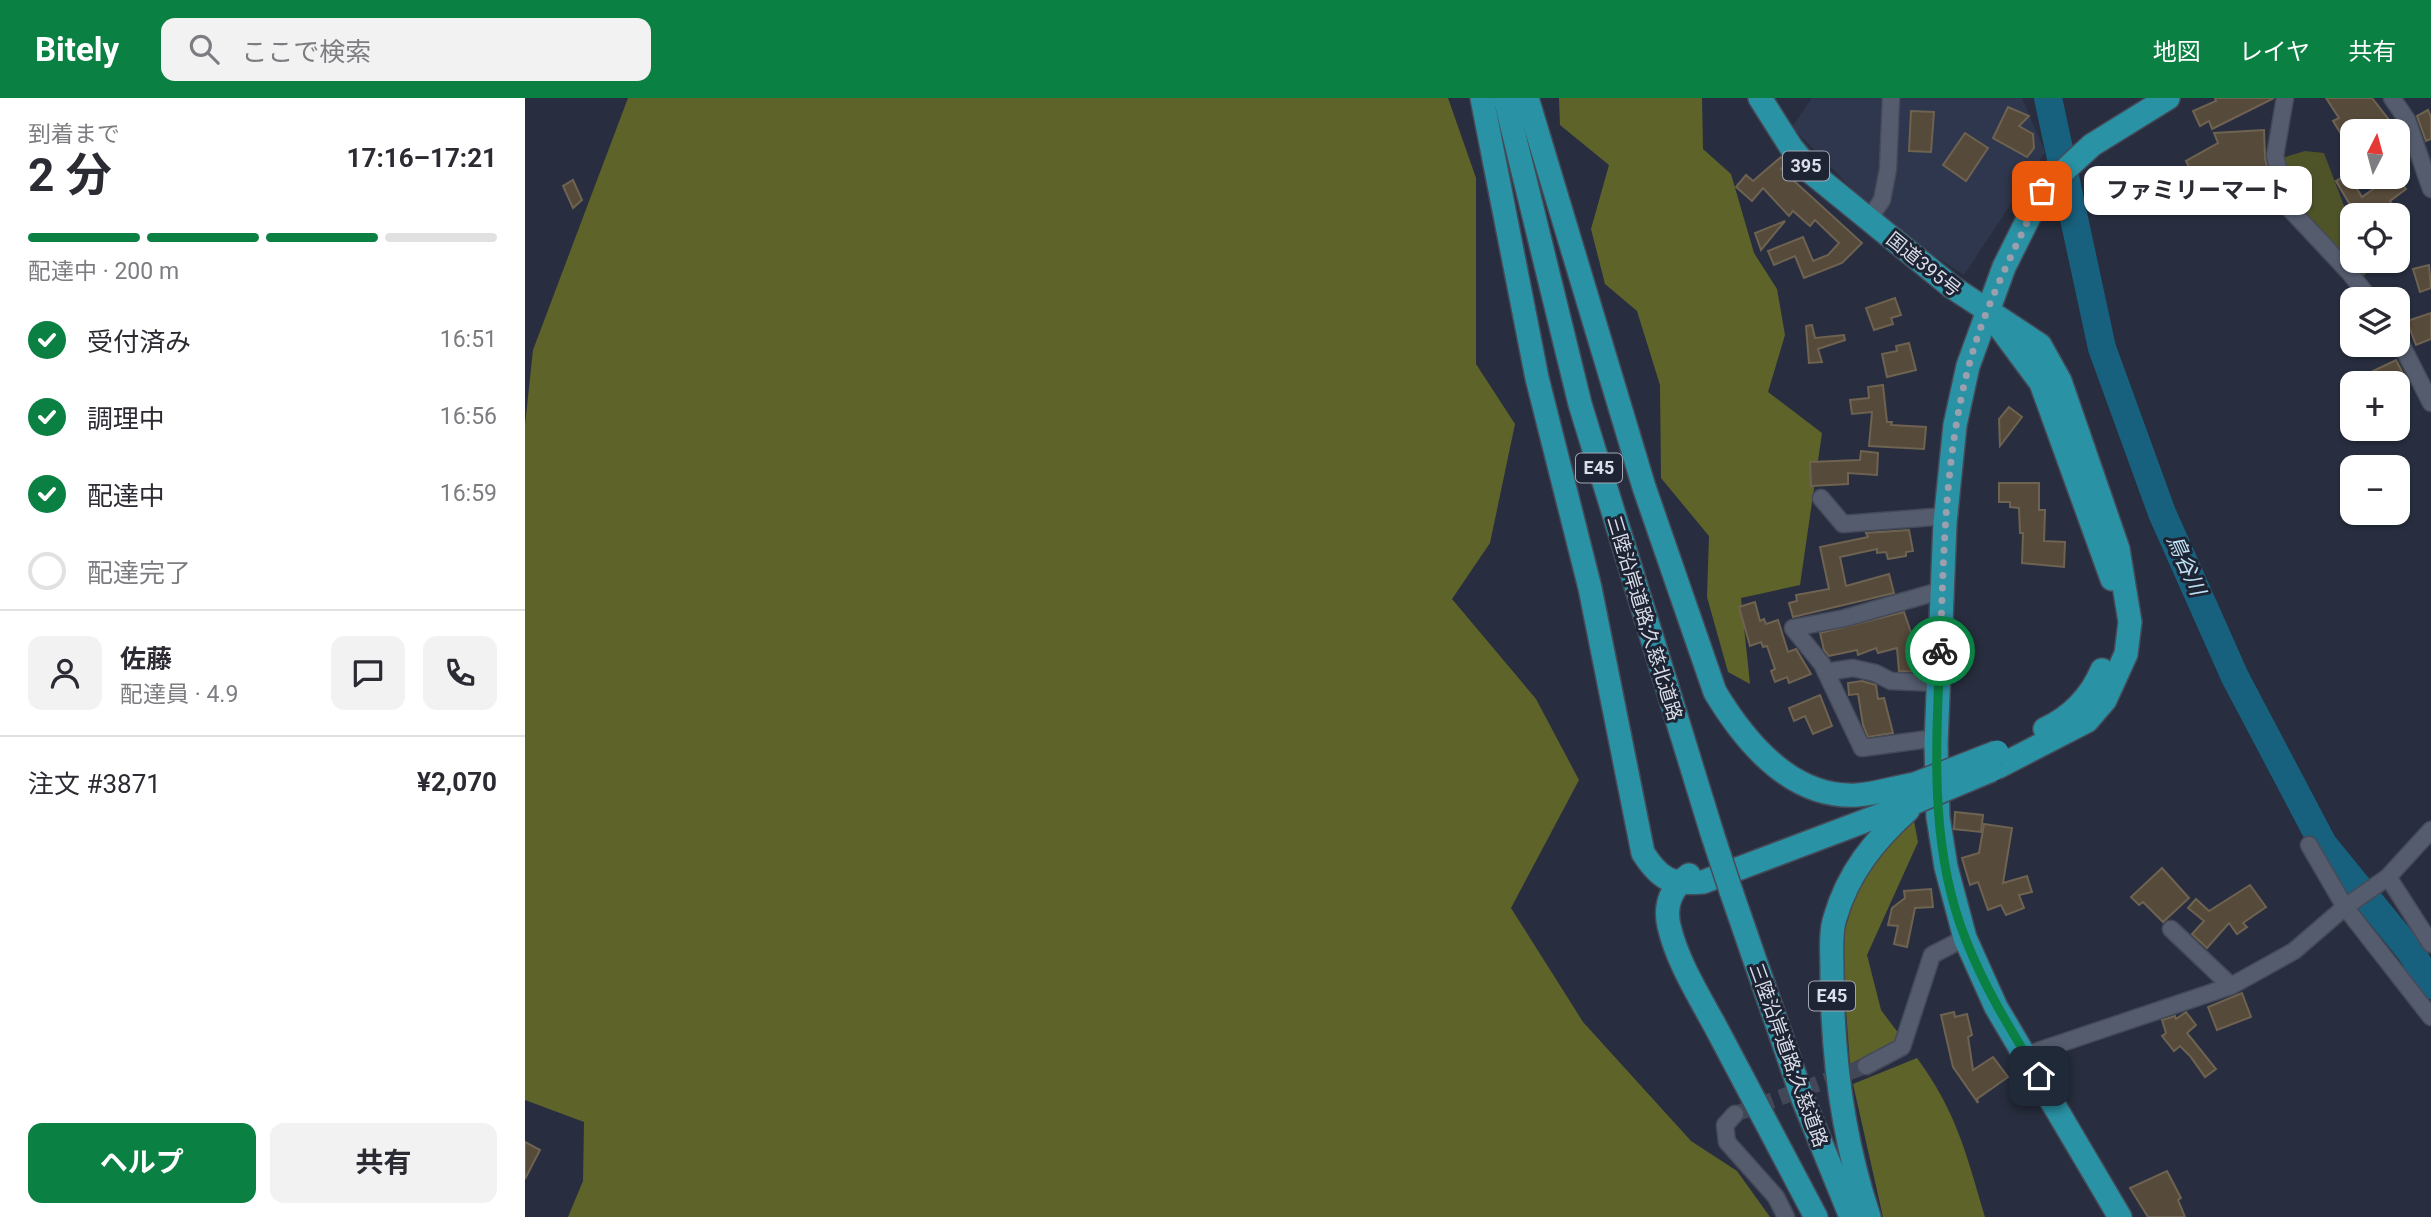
<!DOCTYPE html>
<html lang="ja">
<head>
<meta charset="utf-8">
<style>
	:root { --surface:#fff; --page:#f2f2f3; --text:#2b2b33; --muted:#7c7c81; --line:#e1e1e2; --accent:#0b8043 }
	body { margin:0; font-family:Roboto,"Noto Sans JP",sans-serif; background:var(--page); color:var(--text); height:100vh; display:flex; flex-direction:column; font-size:26px; white-space:nowrap }
	* { box-sizing:border-box; margin:0 }
	p { font-size:23px; color:var(--muted) }
	.icon { flex:none; width:38px; height:38px; fill:none; stroke:currentColor; stroke-width:2; stroke-linecap:round; stroke-linejoin:round }
	.map { position:relative; flex:1; overflow:hidden }
	.drawer { display:flex; flex-direction:column; background:var(--surface); width:525px }
	.drawer>* { flex:none }
	.needle { width:46px; rotate:6deg }
	.buttons { position:absolute; left:1815px; top:21px; display:grid; gap:14px }
	.buttons a { display:grid; place-items:center; width:70px; height:70px; border-radius:14px; background:var(--surface); box-shadow:0 2px 5px #0004; font-size:35px }
	.pin { position:absolute; display:grid; place-items:center; width:60px; height:60px; color:#fff; margin:-30px; border-radius:14px; box-shadow:0 4px 10px #0006 }
	.courier { position:absolute; display:grid; place-items:center; width:70px; height:70px; margin:-35px; border:5px solid #0b8043; border-radius:50%; background:#fff; color:#222; box-shadow:0 2px 9px #0007 }
	.bubble { position:absolute; height:49px; border-radius:14px; background:var(--surface); box-shadow:0 2px 5px #0004; font-size:23px; font-weight:700; line-height:49px; text-align:center }
	.summary em { font-style:normal; font-weight:700 }
	.summary div { display:flex; flex-direction:column-reverse }
	.summary { display:flex; align-items:center; justify-content:space-between; height:119px; padding:0 28px }
	h1 { font-size:46px; font-weight:700; line-height:52px }
	.bar { display:grid; grid-template-columns:repeat(4,1fr); gap:10px 7px; align-content:center; height:84px; padding:0 28px }
	.bar i { height:9px; border-radius:5px; background:var(--line) }
	.bar .active { background:var(--accent) }
	.bar p { grid-column:span 4 }
	.line { display:flex; align-items:center; gap:18px; padding:0 28px; border-top:2px solid var(--line) }
	.line div { flex:1 }
	.round { display:grid; place-items:center; flex:none; width:74px; height:74px; border-radius:14px; background:var(--page) }
	ol { padding:0 28px; list-style:none }
	li { display:flex; align-items:center; gap:21px; height:77px }
	li p { margin-inline-start:auto }
	li .icon { padding:7px; border-radius:50%; background:var(--accent); color:#fff; stroke-width:4 }
	li:last-child { color:var(--muted) }
	li i { width:38px; height:38px; border:4px solid var(--line); border-radius:50% }
	.primary-button { display:flex; gap:14px; margin-top:auto; padding:14px 28px }
	.primary-button a { flex:1; height:80px; border-radius:14px; background:var(--accent); color:#fff; font-size:28px; font-weight:700; line-height:80px; text-align:center }
	.primary-button a+a { background:var(--page); color:var(--text) }
	header { display:flex; align-items:center; gap:42px; box-sizing:border-box; height:98px; padding:0 35px; background:var(--accent); color:#fff }
	header strong { font-size:33px }
	nav { display:flex; gap:38px; margin-inline-start:auto; font-size:24px }
	.search { width:490px; height:63px; background:var(--page); display:flex; align-items:center; gap:18px; box-sizing:border-box; padding:0 24px; border-radius:14px; color:var(--muted); font-size:26px }
	main { display:flex; flex:1; min-height:0 }
	.map>svg:first-child { display:block }
	.built { fill:#2f374e }
	.green { fill:#4f5428 }
	.forest { fill:#5e6429 }
	.lines { fill:none; stroke-linecap:round; stroke-linejoin:round }
	.river { stroke:#18617e; stroke-width:28 }
	.building { fill:#564a3a; stroke:#6e6251; stroke-width:2 }
	.minor-tunnel { stroke:#434858; stroke-width:16; stroke-dasharray:16 8; stroke-linecap:butt }
	.minor-casing { stroke:#454a58; stroke-width:19 }
	.highway-casing { stroke:#454a58; stroke-width:26 }
	.minor { stroke:#555c6e; stroke-width:16 }
	.highway { stroke:#2a92a5; stroke-width:23 }
	.highway-bridge-casing { stroke:#454a58; stroke-width:26; stroke-linecap:butt }
	.highway-bridge { stroke:#2a92a5; stroke-width:23 }
	.done { stroke:#9ca0ae; stroke-width:7; stroke-dasharray:0 12.6 }
	.route { stroke:#0b8043; stroke-width:9 }
	.labels { text-anchor:middle; stroke-width:6; stroke-linejoin:round; paint-order:stroke }
	.shield { fill:#1f2434; stroke:#a2a6b3; stroke-width:2 }
	.shield-label { font-size:18px; font-weight:bold; fill:#dadee9 }
	.street-label { font-size:19px; fill:#dadee9; stroke:#1f2434 }
	.water-label { font-size:21px; font-style:italic; fill:#bfe3f4; stroke:#1f2434 }
</style>
</head>
<body>
<header>
<strong>Bitely</strong>
<div class="search"><svg class="icon" aria-label="search" viewBox="0 0 24 24"><circle cx="10" cy="10" r="6"/><path d="M15 15l6 6"/></svg>ここで検索</div>
<nav><a>地図</a><a>レイヤ</a><a>共有</a></nav>
</header>
<main>
<section class="drawer">
<div class="summary"><div><h1>2 分</h1><p>到着まで</p></div><em>17:16–17:21</em></div>
<div class="bar"><i class="active"></i><i class="active"></i><i class="active"></i><i></i><p>配達中 · 200 m</p></div>
<ol>
<li><svg class="icon" aria-label="check" viewBox="0 0 24 24"><path d="M5 12l5 5 9-10"/></svg>受付済み<p>16:51</p></li>
<li><svg class="icon" aria-label="check" viewBox="0 0 24 24"><path d="M5 12l5 5 9-10"/></svg>調理中<p>16:56</p></li>
<li><svg class="icon" aria-label="check" viewBox="0 0 24 24"><path d="M5 12l5 5 9-10"/></svg>配達中<p>16:59</p></li>
<li><i></i>配達完了</li>
</ol>
<div class="line" style="height:126px"><a class="round"><svg class="icon" aria-label="person" viewBox="0 0 24 24"><circle cx="12" cy="8" r="4"/><path d="M4 21q1-7 8-7t8 7"/></svg></a><div><b>佐藤</b><p>配達員 · 4.9</p></div><a class="round"><svg class="icon" aria-label="chat" viewBox="0 0 24 24"><path d="M4 5h16v11H9l-5 4z"/></svg></a><a class="round"><svg class="icon" aria-label="phone" viewBox="0 0 24 24"><path d="M5 4h4l2 5-3 2q2 4 5 5l2-3 5 2v4C11 20 4 13 5 4z"/></svg></a></div>
<div class="line" style="height:91px"><div>注文 #3871</div><b>¥2,070</b></div>
<div class="primary-button"><a>ヘルプ</a><a>共有</a></div>
</section>
<div class="map">
<svg width="1906" height="1119" viewBox="0 0 1906 1119">
	<rect width="100%" height="100%" fill="#282e3f"/>
	<polygon class="built" points="1287,0 1497,0 1520,54 1439,177 1361,126 1267,29"/>
	<polygon class="green" points="1780,53 1799,55 1827,129 1827,163 1841,163 1845,171 1836,181 1766,107 1757,60"/>
	<g class="forest">
		<polygon points="103,0 923,0 951,80 951,266 990,326 965,445 927,501 1011,601 1054,682 986,810 1058,924 1166,1043 1212,1073 1245,1119 43,1119 58,1083 59,1024 0,1002 0,327 8,252"/>
		<polygon points="1034,0 1177,0 1178,51 1206,76 1229,155 1252,191 1260,237 1243,294 1297,335 1275,487 1216,500 1225,586 1203,574 1182,499 1184,438 1136,380 1135,287 1112,213 1080,186 1066,131 1084,67 1035,27"/>
		<polygon points="1389,723 1393,744 1342,857 1356,912 1377,940 1325,966 1316,844 1338,773"/>
		<path d="M1392 960C1432 1015 1441 1055 1460 1119H1358L1328 986Z"/>
	</g>
	<g class="lines">
		<polyline class="river" points="1523,0 1577,250 1637,415 1710,579 1798,746 1886,854 1906,887"/>
	</g>
	<g class="building">
		<polygon points="1690,0 1749,0 1687,31 1684,23 1675,28 1668,13 1691,3"/>
		<polygon points="1801,0 1847,0 1872,32 1873,27 1883,56 1872,66 1872,33 1827,33 1827,54 1808,23 1814,20"/>
		<polygon points="1483,9 1504,18 1494,28 1508,36 1509,50 1502,59 1468,40"/>
		<polygon points="1903,12 1906,19 1906,41 1901,43 1892,18"/>
		<polygon points="1386,13 1409,14 1406,54 1384,53"/>
		<polygon points="1739,32 1740,60 1745,82 1713,87 1712,81 1696,90 1689,78 1678,84 1675,78 1670,81 1661,63 1693,45 1689,35"/>
		<polygon points="1440,35 1463,50 1441,83 1418,67"/>
		<polygon points="1256,59 1261,65 1256,71 1337,145 1317,165 1279,180 1270,158 1249,167 1243,153 1278,139 1288,163 1303,157 1314,145 1290,122 1285,128 1268,113 1264,118 1238,90 1227,103 1211,89 1221,77 1228,83"/>
		<polygon points="1823,76 1837,99 1865,79 1872,79 1881,91 1865,103 1875,117 1831,117 1811,83"/>
		<polygon points="48,82 57,102 48,110 38,88"/>
		<polygon points="1260,123 1236,152 1230,135"/>
		<polygon points="1904,167 1906,190 1895,194 1888,171"/>
		<polygon points="1370,200 1376,217 1366,220 1368,226 1349,232 1341,210"/>
		<polygon points="1906,215 1906,241 1891,247 1882,223"/>
		<polygon points="1287,227 1290,240 1319,237 1320,242 1293,251 1297,264 1284,265 1281,228"/>
		<polygon points="1384,245 1391,272 1362,279 1357,256 1372,253 1371,248"/>
		<polygon points="1871,262 1883,285 1823,285"/>
		<polygon points="1358,287 1362,324 1367,324 1366,327 1401,329 1399,351 1344,348 1347,314 1327,316 1325,302 1344,300 1343,289"/>
		<polygon points="1484,309 1497,319 1475,348 1474,321"/>
		<polygon points="1336,353 1353,355 1352,377 1323,375 1323,386 1286,388 1285,364 1335,362"/>
		<polygon points="1474,385 1514,385 1514,412 1520,412 1519,443 1540,444 1539,469 1497,465 1498,435 1495,435 1494,410 1485,409 1485,404 1474,404"/>
		<polygon points="1384,432 1388,453 1381,454 1381,458 1363,461 1361,454 1352,455 1352,451 1315,459 1321,488 1364,476 1369,495 1268,519 1264,505 1272,503 1271,497 1304,491 1295,449 1343,439 1341,435"/>
		<polygon points="1230,504 1235,523 1239,521 1241,526 1253,522 1263,554 1271,551 1286,576 1264,585 1262,579 1250,584 1246,573 1250,571 1242,548 1238,549 1236,544 1225,548 1214,509"/>
		<polygon points="1379,514 1392,552 1392,574 1374,573 1372,550 1353,555 1351,550 1333,557 1332,552 1304,558 1299,552 1295,535"/>
		<polygon points="1337,583 1351,587 1353,601 1359,600 1368,635 1343,639 1338,627 1333,596 1324,597 1323,585"/>
		<polygon points="1295,597 1307,628 1288,636 1280,618 1269,623 1264,610"/>
		<polygon points="1430,714 1458,717 1456,734 1429,731"/>
		<polygon points="1459,726 1487,730 1478,785 1502,778 1507,794 1494,797 1499,810 1481,817 1476,807 1463,812 1453,784 1445,787 1437,760 1454,755"/>
		<polygon points="1637,770 1664,800 1638,824 1618,804 1614,807 1606,799"/>
		<polygon points="1725,787 1741,809 1718,825 1722,829 1712,836 1704,825 1682,850 1667,836 1679,823 1663,810 1671,801 1684,813"/>
		<polygon points="1406,791 1408,809 1390,810 1382,849 1369,846 1373,828 1363,827 1367,810 1380,800 1379,793"/>
		<polygon points="1717,895 1726,919 1692,932 1683,909"/>
		<polygon points="1429,914 1430,919 1442,916 1447,937 1443,939 1448,972 1468,959 1483,979 1452,1001 1453,1005 1428,969 1416,917"/>
		<polygon points="1661,914 1671,927 1662,935 1691,971 1680,979 1665,958 1655,948 1649,953 1637,938 1641,935 1637,922 1650,918 1651,921"/>
		<polygon points="0,1044 15,1052 0,1081"/>
		<polygon points="1642,1073 1656,1100 1653,1102 1660,1119 1623,1119 1605,1090"/>
	</g>
	<g class="lines">
		<polyline class="minor-tunnel" points="1210,1016 1341,968"/>
		<defs>
			<g id="minor">
				<polyline points="1760,0 1750,58 1762,108 1824,174 1845,201"/>
				<polyline points="1867,0 1882,22 1906,91"/>
				<polyline points="1344,121 1357,102 1363,71 1366,0"/>
				<polyline points="1872,238 1906,305"/>
				<polyline points="1296,400 1318,426 1421,418"/>
				<polyline points="1301,574 1328,570 1350,575 1366,583 1413,585"/>
				<polyline points="1411,640 1337,650 1297,566 1268,530 1320,520 1418,492"/>
				<polyline points="1784,747 1820,809 1906,919"/>
				<polyline points="1863,779 1906,846"/>
				<polyline points="1646,831 1706,888"/>
				<polyline points="1501,957 1706,888 1769,853 1820,809 1863,779 1906,732"/>
				<polyline points="1341,968 1377,949 1407,857 1440,840"/>
				<polyline points="1210,1016 1200,1027 1202,1044 1251,1099 1261,1119"/>
			</g>
			<g id="highway">
				<path d="M957 0 1012 280 1065 490 1118 755C1136 783 1146 786 1178 784L1393 703"/>
				<polyline points="980,0 1055,306 1187,735"/>
				<path d="M1002 0 1119 389 1190 594C1220 644 1267 701 1332 697 1351 696 1371 689 1390 686"/>
				<polyline points="1235,0 1266,49 1287,75 1427,189 1515,247 1535,283 1593,451 1605,524 1601,556 1580,602 1562,623 1473,669"/>
				<polyline points="1473,227 1516,285 1587,481"/>
				<path d="M1520 631C1546 619 1566 598 1577 572"/>
				<path d="M1164 777C1147 789 1139 806 1144 828 1153 867 1178 904 1196 939 1228 999 1259 1059 1291 1119"/>
				<polyline points="1206,793 1278,1001 1326,1119"/>
				<path d="M1344 1119C1318 1041 1307 954 1307 873 1307 856 1305 835 1310 820 1323 775 1349 743 1383 712"/>
				<polyline points="1595,1119 1471,909 1440,840 1421,769 1413,719 1411,646 1420,425 1430,327 1443,268 1479,169 1517,93 1567,47 1643,0"/>
			</g>
		</defs>
		<use href="#minor" class="minor-casing"/>
		<use href="#highway" class="highway-casing"/>
		<use href="#minor" class="minor"/>
		<use href="#highway" class="highway"/>
		<defs>
			<g id="highway-bridge">
				<polyline points="1390,686 1472,654"/>
				<polyline points="1393,703 1467,672"/>
				<polyline points="1187,735 1206,793"/>
			</g>
		</defs>
		<use href="#highway-bridge" class="highway-bridge-casing"/>
		<use href="#highway-bridge" class="highway-bridge"/>
	</g>
	<g class="lines">
		<path class="done" d="M1415 553C1419 458 1419 363 1443 271 1459 208 1490 151 1517 93"/>
		<path class="route" d="M1415 553C1411 649 1404 751 1441 842 1460 891 1487 934 1514 978"/>
	</g>
	<g class="labels">
		<g class="shield">
			<rect x="1258" y="53.5" width="46" height="29" rx="5"/>
			<rect x="1051" y="355.5" width="46" height="29" rx="5"/>
			<rect x="1284" y="883.5" width="46" height="29" rx="5"/>
		</g>
		<g class="shield-label">
			<text x="1281" y="74">395</text>
			<text x="1074" y="376">E45</text>
			<text x="1307" y="904">E45</text>
		</g>
		<g class="street-label">
			<text transform="translate(1399 166) rotate(39)" y="7">国道395号</text>
			<text transform="translate(1120 520) rotate(73)" y="7">三陸沿岸道路;久慈北道路</text>
			<text transform="translate(1264 957) rotate(70)" y="7">三陸沿岸道路;久慈道路</text>
		</g>
		<g class="water-label">
			<text transform="translate(1661 467) rotate(66)" y="7">鳥谷川</text>
		</g>
	</g>
</svg>
<div class="buttons">
<a><svg class="needle" viewBox="-14 -14 28 28"><path d="M0-13l5 13h-10z" fill="#e53935"/><path d="M0 13l5-13h-10z" fill="#7c7c81"/></svg></a>
<a><svg class="icon" aria-label="locate" viewBox="0 0 24 24"><circle cx="12" cy="12" r="6"/><path d="M12 2v4M12 18v4M2 12h4M18 12h4"/></svg></a>
<a><svg class="icon" aria-label="layers" viewBox="0 0 24 24"><path d="M12 4l9 5-9 5-9-5zM3 14l9 5 9-5"/></svg></a>
<a>+</a>
<a>−</a>
</div>
<div class="pin" style="left:1517px;top:93px;background:#ea580c"><svg class="icon" aria-label="bag" viewBox="0 0 24 24"><path d="M5 8h14l-1 12H6zM9 8a3 3 0 0 1 6 0"/></svg></div>
<div class="pin" style="left:1514px;top:978px;background:#1f2937"><svg class="icon" aria-label="home" viewBox="0 0 24 24"><path d="M3 11l9-7 9 7M6 9v11h12V9"/></svg></div>
<div class="courier" style="left:1415px;top:553px"><svg class="icon" aria-label="bike" viewBox="0 0 24 24"><circle cx="6" cy="16" r="4"/><circle cx="18" cy="16" r="4"/><path d="M6 16l4-8h5l3 8M10 8l3 8H6M13 5h3"/></svg></div>
<div class="bubble" style="left:1559px;top:68px;width:228px">ファミリーマート</div>
</div>
</main>
</body>
</html>
